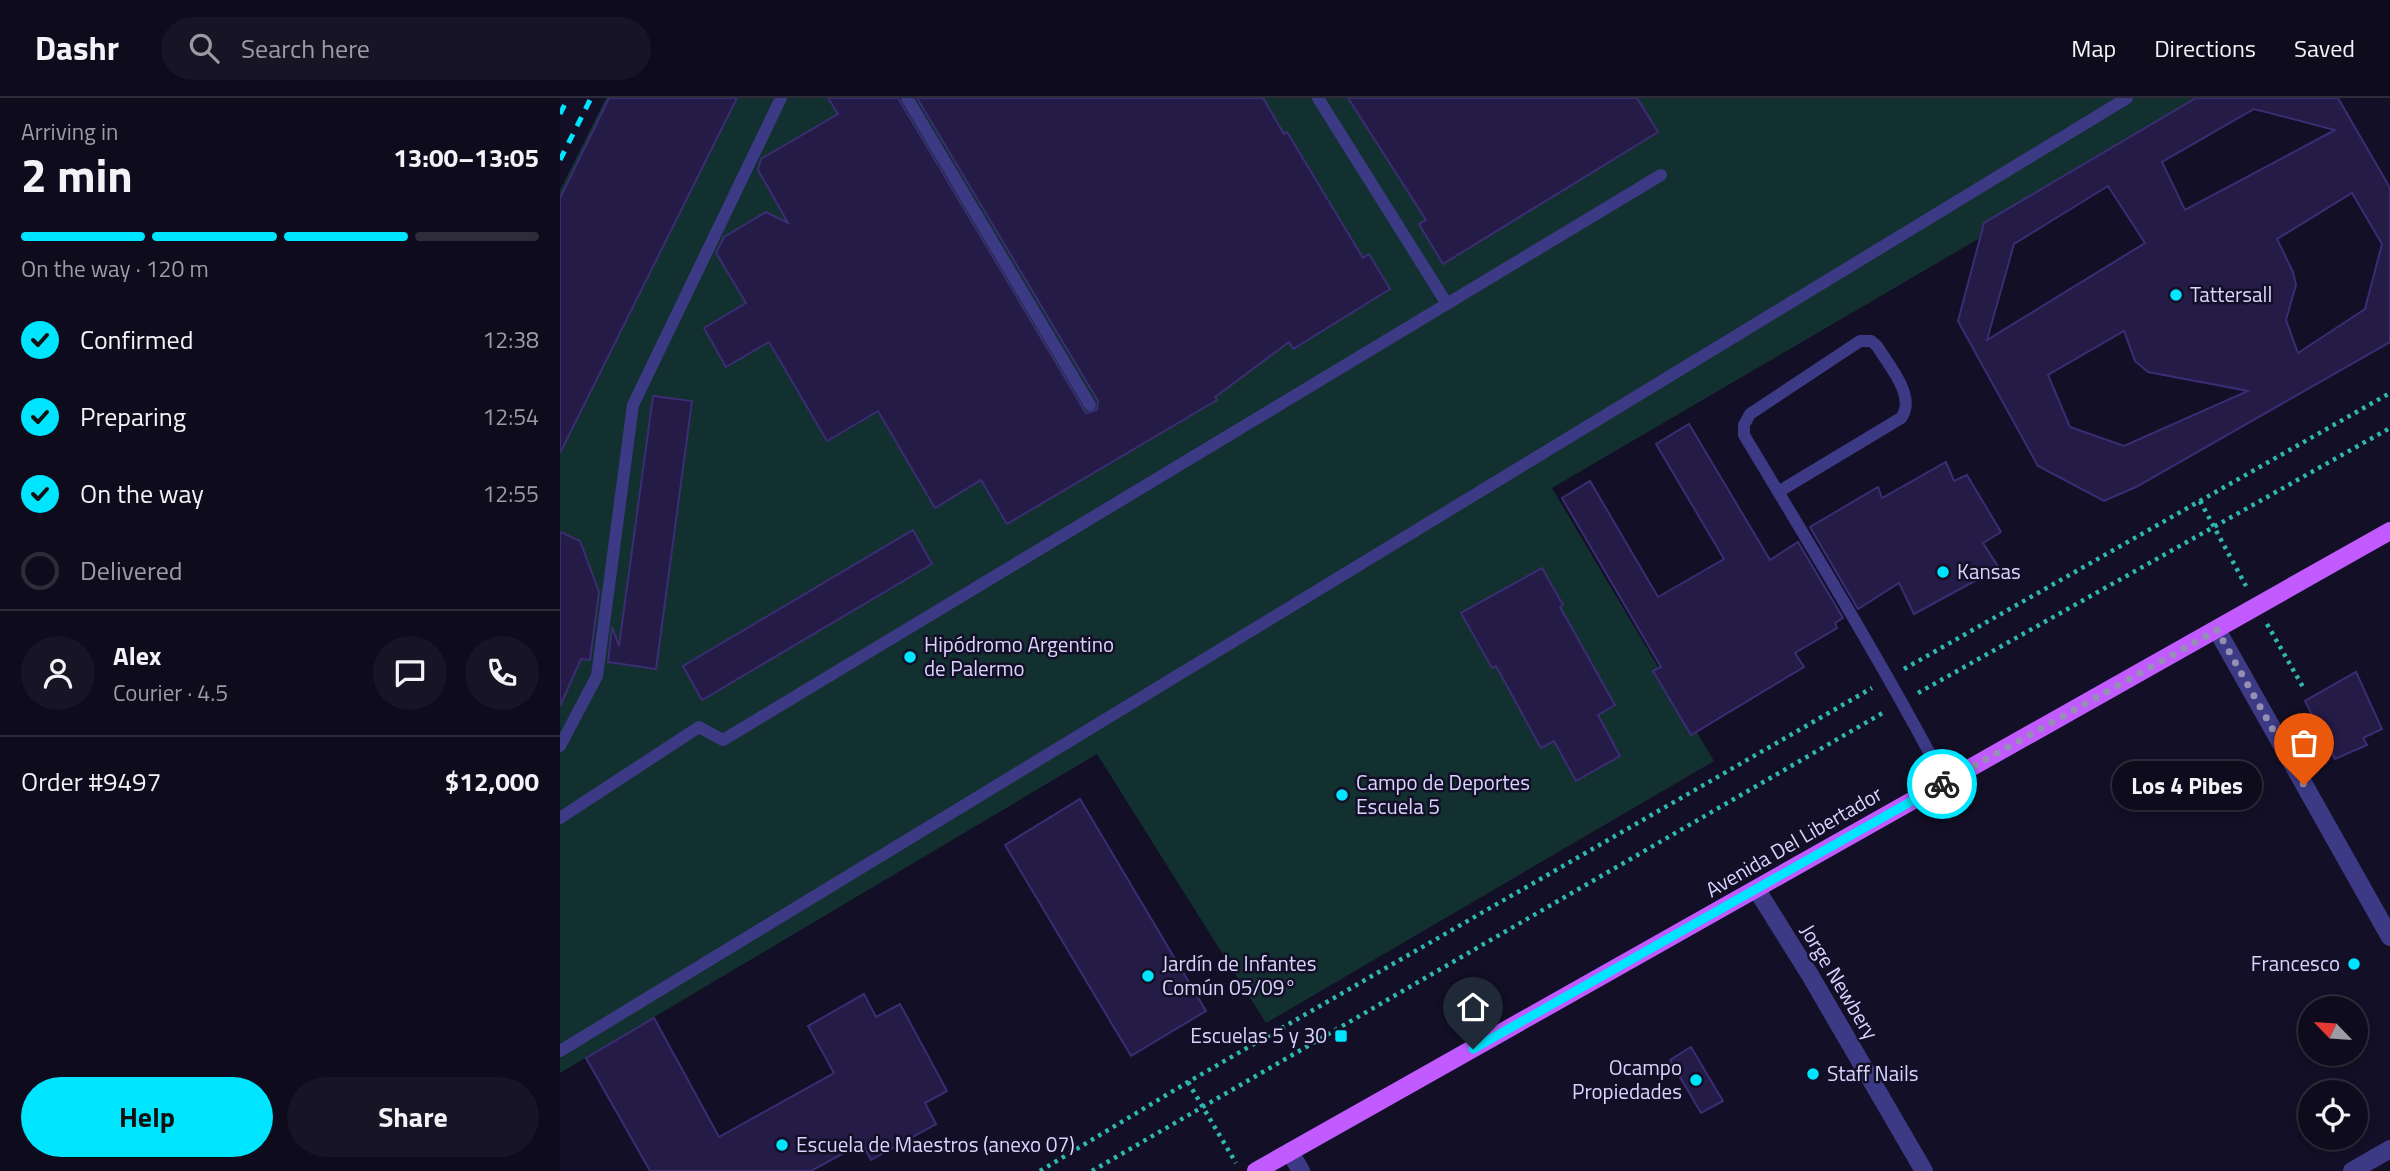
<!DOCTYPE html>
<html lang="en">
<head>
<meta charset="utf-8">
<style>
	:root { --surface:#0e0b1c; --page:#171425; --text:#f1f3f6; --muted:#9b9ba3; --line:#2e2b3b; --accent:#00e5ff }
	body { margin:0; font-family:"Titillium Web",sans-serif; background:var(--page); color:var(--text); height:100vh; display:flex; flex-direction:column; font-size:26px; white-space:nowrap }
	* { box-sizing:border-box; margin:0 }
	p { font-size:23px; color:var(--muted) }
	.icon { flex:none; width:38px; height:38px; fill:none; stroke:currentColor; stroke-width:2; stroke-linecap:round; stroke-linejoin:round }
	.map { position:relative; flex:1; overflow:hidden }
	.details { display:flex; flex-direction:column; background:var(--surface); width:560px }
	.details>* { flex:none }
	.needle { width:46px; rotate:295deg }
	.fabs { position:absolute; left:1738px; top:898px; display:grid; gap:14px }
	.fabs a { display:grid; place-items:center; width:70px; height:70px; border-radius:50%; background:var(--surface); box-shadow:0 4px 10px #0003,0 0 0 2px var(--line); font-size:35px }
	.pin { position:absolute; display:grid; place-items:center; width:60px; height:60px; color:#fff; margin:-72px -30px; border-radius:50% 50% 50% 0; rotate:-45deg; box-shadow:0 0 7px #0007 }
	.pin .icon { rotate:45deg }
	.courier { position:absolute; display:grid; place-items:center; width:70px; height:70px; margin:-35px; border:5px solid #00e5ff; border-radius:50%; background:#fff; color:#222; box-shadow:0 2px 9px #0007 }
	.bubble { position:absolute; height:49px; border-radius:24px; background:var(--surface); box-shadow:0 4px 10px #0003,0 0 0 2px var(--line); font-size:23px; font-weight:700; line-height:49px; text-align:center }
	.overview em { font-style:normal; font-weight:700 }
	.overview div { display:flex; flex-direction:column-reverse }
	.overview { display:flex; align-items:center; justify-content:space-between; height:119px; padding:0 21px }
	h1 { font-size:46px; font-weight:700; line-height:52px }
	.bar { display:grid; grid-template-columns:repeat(4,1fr); gap:10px 7px; align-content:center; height:84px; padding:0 21px }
	.bar i { height:9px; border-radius:5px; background:var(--line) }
	.bar .on { background:var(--accent) }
	.bar p { grid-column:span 4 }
	.line { display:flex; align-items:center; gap:18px; padding:0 21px; border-top:2px solid var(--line) }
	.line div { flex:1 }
	.round { display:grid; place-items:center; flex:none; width:74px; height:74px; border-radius:37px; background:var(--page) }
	ol { padding:0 21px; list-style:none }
	li { display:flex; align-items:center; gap:21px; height:77px }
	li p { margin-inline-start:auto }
	li .icon { padding:7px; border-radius:50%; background:var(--accent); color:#111; stroke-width:4 }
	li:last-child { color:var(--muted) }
	li i { width:38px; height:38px; border:4px solid var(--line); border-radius:50% }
	.button { display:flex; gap:14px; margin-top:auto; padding:14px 21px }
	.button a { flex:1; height:80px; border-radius:42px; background:var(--accent); color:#111; font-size:28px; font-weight:700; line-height:80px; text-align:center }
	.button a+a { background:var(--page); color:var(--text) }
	header { display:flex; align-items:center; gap:42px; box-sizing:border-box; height:98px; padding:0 35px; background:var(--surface); border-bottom:2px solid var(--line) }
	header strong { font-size:33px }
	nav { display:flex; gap:38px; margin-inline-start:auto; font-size:24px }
	.search { width:490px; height:63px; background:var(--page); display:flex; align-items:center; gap:18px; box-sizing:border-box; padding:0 24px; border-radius:38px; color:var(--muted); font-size:26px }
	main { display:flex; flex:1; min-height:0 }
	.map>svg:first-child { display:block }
	.green { fill:#12302f }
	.building { fill:#241b47; stroke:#3b2d73; stroke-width:2; fill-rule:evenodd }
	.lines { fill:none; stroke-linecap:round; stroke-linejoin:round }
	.path { stroke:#2fb8b0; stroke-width:4.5; stroke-dasharray:3.5 5; stroke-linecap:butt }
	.service { stroke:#3d3a85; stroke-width:12 }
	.minor { stroke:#3d3a85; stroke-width:18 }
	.primary { stroke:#c25bff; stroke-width:18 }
	.rail { stroke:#00e5ff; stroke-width:5; stroke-dasharray:10 9; stroke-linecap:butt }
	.done { stroke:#948fb3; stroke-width:7; stroke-dasharray:0 12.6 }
	.route { stroke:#00e5ff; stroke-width:9 }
	.poi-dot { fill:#00e5ff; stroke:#130f26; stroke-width:2.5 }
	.labels { text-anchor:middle; stroke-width:5; stroke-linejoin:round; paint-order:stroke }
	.poi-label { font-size:21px; fill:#d9d4ff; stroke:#130f26; text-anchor:start }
	.street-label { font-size:21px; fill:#d9d4ff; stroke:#130f26 }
</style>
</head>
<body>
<header>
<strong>Dashr</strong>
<div class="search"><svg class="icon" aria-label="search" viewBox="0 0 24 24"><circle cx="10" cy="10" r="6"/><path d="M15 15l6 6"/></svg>Search here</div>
<nav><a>Map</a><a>Directions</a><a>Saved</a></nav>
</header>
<main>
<section class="details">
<div class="overview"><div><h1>2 min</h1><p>Arriving in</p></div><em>13:00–13:05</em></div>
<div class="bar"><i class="on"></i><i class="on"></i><i class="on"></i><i></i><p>On the way · 120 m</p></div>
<ol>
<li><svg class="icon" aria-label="check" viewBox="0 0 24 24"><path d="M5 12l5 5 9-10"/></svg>Confirmed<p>12:38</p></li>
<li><svg class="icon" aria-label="check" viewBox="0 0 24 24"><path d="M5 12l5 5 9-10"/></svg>Preparing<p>12:54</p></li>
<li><svg class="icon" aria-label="check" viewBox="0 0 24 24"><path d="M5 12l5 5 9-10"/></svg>On the way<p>12:55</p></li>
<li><i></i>Delivered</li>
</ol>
<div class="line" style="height:126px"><a class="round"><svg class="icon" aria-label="person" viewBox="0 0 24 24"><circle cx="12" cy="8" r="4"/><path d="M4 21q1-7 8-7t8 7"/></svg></a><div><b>Alex</b><p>Courier · 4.5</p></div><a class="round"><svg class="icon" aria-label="chat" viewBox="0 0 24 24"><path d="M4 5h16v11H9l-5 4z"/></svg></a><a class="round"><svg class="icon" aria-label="phone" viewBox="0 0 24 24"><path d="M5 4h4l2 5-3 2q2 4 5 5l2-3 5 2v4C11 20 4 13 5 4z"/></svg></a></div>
<div class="line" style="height:91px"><div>Order #9497</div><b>$12,000</b></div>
<div class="button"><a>Help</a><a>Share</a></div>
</section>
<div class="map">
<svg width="1830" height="1073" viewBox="0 0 1830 1073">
	<rect width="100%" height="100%" fill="#130f26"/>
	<polygon class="green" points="46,0 1636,0 1424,125 1420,140 992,390 1154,663 706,925 537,656 0,975 0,92"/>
	<g class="building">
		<polygon points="49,0 177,0 0,355 0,100"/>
		<polygon points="268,0 338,0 526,315 537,312 538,303 357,0 703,0 724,36 727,34 803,160 809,156 830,191 733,251 729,244 655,299 657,302 447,426 421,382 375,410 318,313 267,343 209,244 166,269 144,230 186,205 156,155 164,139 206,114 228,125 198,72 201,61 278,16"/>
		<polygon points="788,0 1077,0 1098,34 883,166 859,126 866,122"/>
		<path d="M1636 0H1778L1830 90V244L1576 389 1544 403 1478 368 1398 223 1424 125ZM1694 11 1775 32 1625 112 1602 64ZM1548 88 1585 145 1427 242 1454 146ZM1792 95 1822 146 1805 211 1738 255 1726 222 1736 187 1733 174 1717 141ZM1564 233 1575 263 1588 274 1688 293 1564 348 1510 329 1488 277Z"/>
		<polygon points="93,298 132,303 96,571 48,564 52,529 59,548"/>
		<polygon points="1129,326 1210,462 1238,444 1283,520 1275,525 1277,530 1235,555 1244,569 1131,637 1093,573 1101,569 1002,400 1030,383 1098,499 1164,461 1096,346"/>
		<polygon points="1386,364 1394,383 1407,377 1441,434 1423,445 1439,470 1354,516 1339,485 1298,511 1250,429 1318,389 1322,400"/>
		<polygon points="353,432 372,466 142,602 123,568"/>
		<polygon points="0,434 20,443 39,494 30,562 21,561 0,608"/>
		<polygon points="982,470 1003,507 1000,509 1055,607 1038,617 1060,658 1016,683 994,643 981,650 936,568 932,570 901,515"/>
		<polygon points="1796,574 1822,631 1803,640 1807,647 1775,661 1745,603"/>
		<polygon points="520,701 646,913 571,958 445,747"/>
		<polygon points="304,896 316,919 340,906 387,993 365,1005 376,1026 311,1062 302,1045 251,1073 90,1073 26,960 94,920 159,1039 274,975 248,928"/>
		<polygon points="1131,949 1163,1003 1141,1015 1110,962"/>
	</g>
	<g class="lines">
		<g class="path">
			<polyline points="1640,403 1686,488"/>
			<polyline points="1707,526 1743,589"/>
			<polyline points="1344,571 1830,295"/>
			<polyline points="1358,595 1830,330"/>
			<polyline points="628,984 676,1065"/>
			<polyline points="480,1073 628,984 1312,590"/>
			<polyline points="532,1073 1326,613"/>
		</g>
		<g class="service">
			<polyline points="347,0 530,307"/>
			<polyline points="758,0 887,206"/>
			<path d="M1218 394 1341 320C1357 299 1329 268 1317 248L1311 243H1300L1190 316 1184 327V337C1253 452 1323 566 1385 684"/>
			<polyline points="0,648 37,578 73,307 221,0"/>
			<polyline points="0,720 139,629 163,642 1101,77"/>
			<polyline points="0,953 1567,0"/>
		</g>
		<g class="minor">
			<polyline points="1657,532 1830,839"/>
			<polyline points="1197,792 1250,877 1364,1073"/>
			<polyline points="730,1054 741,1073"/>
			<polyline points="1792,1073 1830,1051"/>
		</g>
		<polyline class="primary" points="696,1073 1830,433"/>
		<g class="rail">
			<polyline points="0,16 8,0"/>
			<polyline points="0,62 31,0"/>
		</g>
	</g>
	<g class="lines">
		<polyline class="done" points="1382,686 1657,532 1744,687"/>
		<polyline class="route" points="913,951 1382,686"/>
	</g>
	<g class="poi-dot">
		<circle cx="1616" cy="197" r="7"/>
		<circle cx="1383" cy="474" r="7"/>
		<circle cx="350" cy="559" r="7"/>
		<circle cx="782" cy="697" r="7"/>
		<circle cx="1794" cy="866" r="7"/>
		<circle cx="588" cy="878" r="7"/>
		<rect x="774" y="931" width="14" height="14" rx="3.5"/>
		<circle cx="1253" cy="976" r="7"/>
		<circle cx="1136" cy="982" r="7"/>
		<circle cx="222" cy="1047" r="7"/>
	</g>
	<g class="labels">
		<g class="poi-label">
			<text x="1630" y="204">Tattersall</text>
			<text x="1397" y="481">Kansas</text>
			<text x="364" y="554">Hipódromo Argentino<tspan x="364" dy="24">de Palermo</tspan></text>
			<text x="796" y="692">Campo de Deportes<tspan x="796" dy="24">Escuela 5</tspan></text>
			<text x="602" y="873">Jardín de Infantes<tspan x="602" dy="24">Común 05/09°</tspan></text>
			<text x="1780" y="873" text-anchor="end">Francesco</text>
			<text x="767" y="945" text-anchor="end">Escuelas 5 y 30</text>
			<text x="1122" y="977" text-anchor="end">Ocampo<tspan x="1122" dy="24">Propiedades</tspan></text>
			<text x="1267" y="983">Staff Nails</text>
			<text x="236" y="1054">Escuela de Maestros (anexo 07)</text>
		</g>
		<g class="street-label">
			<text transform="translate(1234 744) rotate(-30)" y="7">Avenida Del Libertador</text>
			<text transform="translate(1279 884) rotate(59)" y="7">Jorge Newbery</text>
		</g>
	</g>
</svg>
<div class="fabs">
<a><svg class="needle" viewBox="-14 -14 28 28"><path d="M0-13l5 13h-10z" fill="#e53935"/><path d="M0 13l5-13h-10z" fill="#9b9ba3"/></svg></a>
<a><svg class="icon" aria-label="locate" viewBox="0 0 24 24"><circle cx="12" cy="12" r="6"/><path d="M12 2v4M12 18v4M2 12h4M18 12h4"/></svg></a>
</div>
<div class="pin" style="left:1744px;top:687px;background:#ea580c"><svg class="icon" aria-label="bag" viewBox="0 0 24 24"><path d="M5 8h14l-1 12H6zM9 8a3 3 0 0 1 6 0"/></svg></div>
<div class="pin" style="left:913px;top:951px;background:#1f2937"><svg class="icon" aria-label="home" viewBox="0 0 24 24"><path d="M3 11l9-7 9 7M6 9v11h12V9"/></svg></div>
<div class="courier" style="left:1382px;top:686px"><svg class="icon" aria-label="bike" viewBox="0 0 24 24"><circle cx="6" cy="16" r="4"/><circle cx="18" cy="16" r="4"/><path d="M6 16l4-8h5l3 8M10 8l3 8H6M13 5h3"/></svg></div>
<div class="bubble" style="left:1552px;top:663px;width:150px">Los 4 Pibes</div>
</div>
</main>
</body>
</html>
